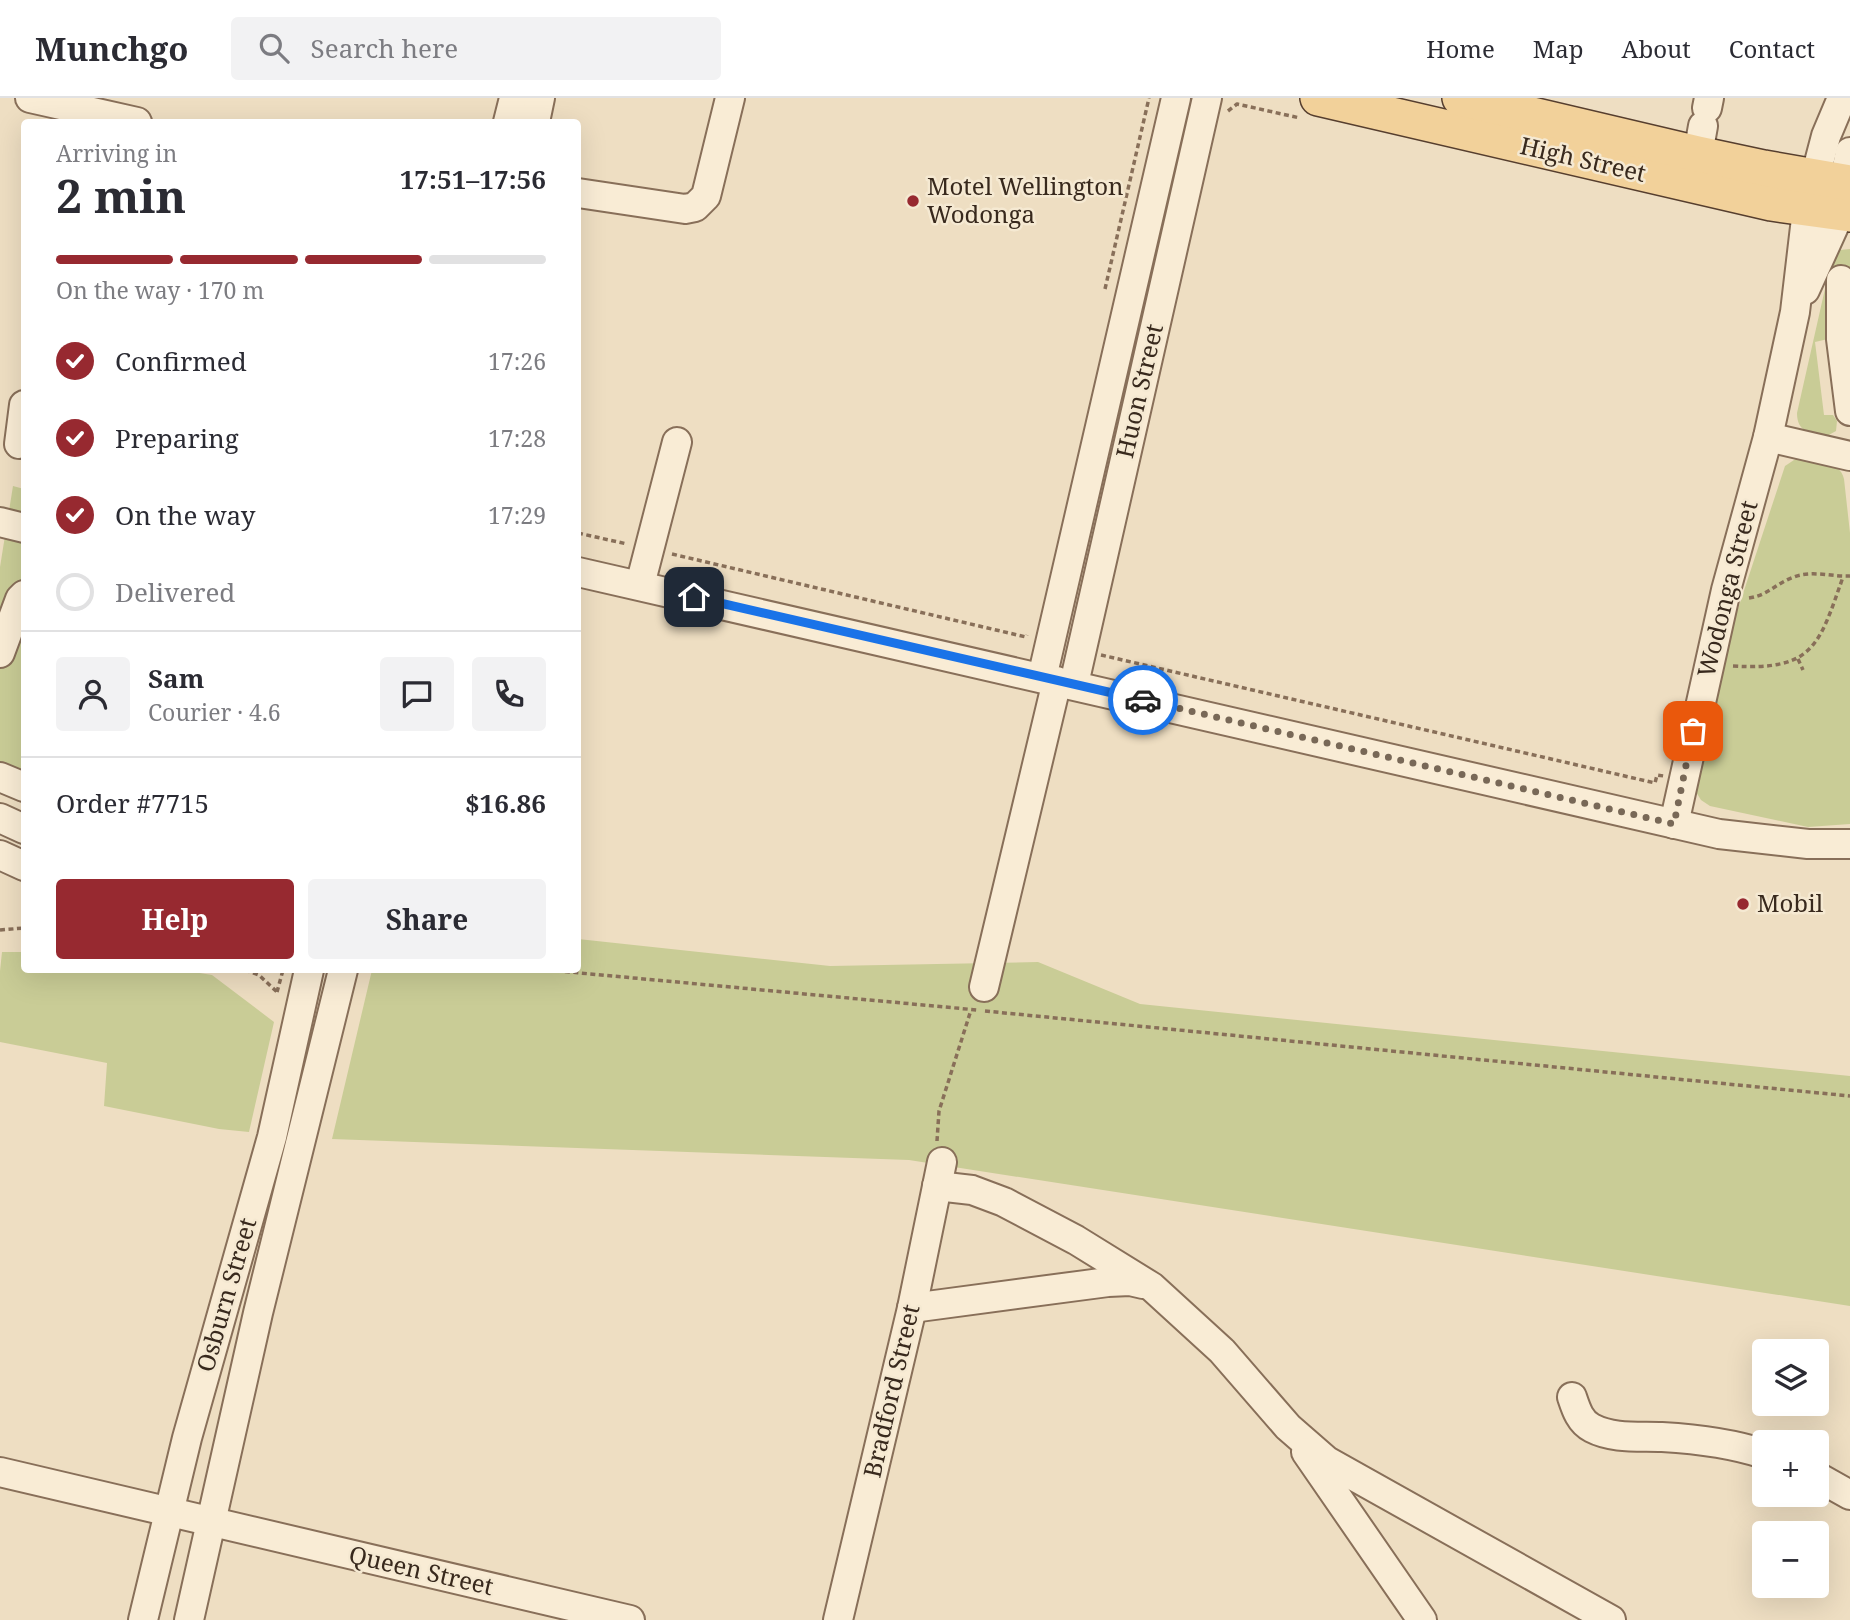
<!DOCTYPE html>
<html lang="en">
<head>
<meta charset="utf-8">
<style>
	:root { --surface:#fff; --page:#f2f2f3; --text:#2b2b33; --muted:#7c7c81; --line:#e1e1e2; --accent:#972930 }
	body { margin:0; font-family:"Noto Serif",serif; background:var(--page); color:var(--text); height:100vh; display:flex; flex-direction:column; font-size:26px; white-space:nowrap }
	* { box-sizing:border-box; margin:0 }
	p { font-size:23px; color:var(--muted) }
	.icon { flex:none; width:38px; height:38px; fill:none; stroke:currentColor; stroke-width:2; stroke-linecap:round; stroke-linejoin:round }
	.map { position:relative; flex:1; overflow:hidden }
	.drawer { position:absolute; left:21px; top:21px; width:560px; height:854px; display:flex; flex-direction:column; background:var(--surface); border-radius:7px; box-shadow:0 7px 28px #0002 }
	.drawer>* { flex:none }
	.tools { position:absolute; left:1752px; top:1241px; display:grid; gap:14px }
	.tools a { display:grid; place-items:center; width:77px; height:77px; border-radius:7px; background:var(--surface); box-shadow:0 7px 28px #0002; font-size:35px }
	.pin { position:absolute; display:grid; place-items:center; width:60px; height:60px; color:#fff; margin:-30px; border-radius:14px; box-shadow:0 4px 10px #0006 }
	.courier { position:absolute; display:grid; place-items:center; width:70px; height:70px; margin:-35px; border:5px solid #1a73e8; border-radius:50%; background:#fff; color:#222; box-shadow:0 2px 9px #0007 }
	.headline em { font-style:normal; font-weight:700 }
	.headline div { display:flex; flex-direction:column-reverse }
	.headline { display:flex; align-items:center; justify-content:space-between; height:119px; padding:0 35px }
	h1 { font-size:46px; font-weight:700; line-height:52px }
	.bar { display:grid; grid-template-columns:repeat(4,1fr); gap:10px 7px; align-content:center; height:84px; padding:0 35px }
	.bar i { height:9px; border-radius:5px; background:var(--line) }
	.bar .selected { background:var(--accent) }
	.bar p { grid-column:span 4 }
	.line { display:flex; align-items:center; gap:18px; padding:0 35px; border-top:2px solid var(--line) }
	.line div { flex:1 }
	.round { display:grid; place-items:center; flex:none; width:74px; height:74px; border-radius:7px; background:var(--page) }
	ol { padding:0 35px; list-style:none }
	li { display:flex; align-items:center; gap:21px; height:77px }
	li p { margin-inline-start:auto }
	li .icon { padding:7px; border-radius:50%; background:var(--accent); color:#fff; stroke-width:4 }
	li:last-child { color:var(--muted) }
	li i { width:38px; height:38px; border:4px solid var(--line); border-radius:50% }
	.primary-button { display:flex; gap:14px; margin-top:auto; padding:14px 35px }
	.primary-button a { flex:1; height:80px; border-radius:7px; background:var(--accent); color:#fff; font-size:28px; font-weight:700; line-height:80px; text-align:center }
	.primary-button a+a { background:var(--page); color:var(--text) }
	header { display:flex; align-items:center; gap:42px; box-sizing:border-box; height:98px; padding:0 35px; background:var(--surface); border-bottom:2px solid var(--line) }
	header strong { font-size:33px }
	nav { display:flex; gap:38px; margin-inline-start:auto; font-size:24px }
	.search { width:490px; height:63px; background:var(--page); display:flex; align-items:center; gap:18px; box-sizing:border-box; padding:0 24px; border-radius:7px; color:var(--muted); font-size:26px }
	.map>svg:first-child { display:block }
	.green { fill:#c9cc96 }
	.lines { fill:none; stroke-linecap:round; stroke-linejoin:round }
	.minor-casing { stroke:#886f59; stroke-width:32 }
	.major-casing { stroke:#563e2e; stroke-width:38 }
	.path { stroke:#886f59; stroke-width:3.5; stroke-dasharray:5 3.5; stroke-linecap:butt }
	.minor { stroke:#f9ecd5; stroke-width:28 }
	.major { stroke:#f2d19a; stroke-width:35 }
	.done { stroke:#786857; stroke-width:7; stroke-dasharray:0 12.6 }
	.route { stroke:#1a73e8; stroke-width:9 }
	.poi-dot { fill:#972930; stroke:#f5e9d2; stroke-width:2.5 }
	.labels { text-anchor:middle; stroke-width:5; stroke-linejoin:round; paint-order:stroke }
	.street-label { font-size:24px; fill:#38291d; stroke:#f5e9d2 }
	.poi-label { font-size:24px; fill:#38291d; stroke:#f5e9d2; text-anchor:start }
</style>
</head>
<body>
<header>
<strong>Munchgo</strong>
<div class="search"><svg class="icon" aria-label="search" viewBox="0 0 24 24"><circle cx="10" cy="10" r="6"/><path d="M15 15l6 6"/></svg>Search here</div>
<nav><a>Home</a><a>Map</a><a>About</a><a>Contact</a></nav>
</header>
<div class="map">
<svg width="1850" height="1522" viewBox="0 0 1850 1522">
	<rect width="100%" height="100%" fill="#eedec2"/>
	<g class="green">
		<path d="M1850 151V177L1828 241 1815 244 1824 317H1833L1837 323 1836 333 1825 339C1810 335 1797 334 1797 315L1829 173 1840 152Z"/>
		<path d="M1797 360C1813 363 1840 361 1844 381L1850 435V726L1808 729 1710 708 1701 702 1696 694 1733 526 1785 368Z"/>
		<polygon points="13,388 24,391 24,701 0,691 0,469"/>
		<polygon points="578,841 830,868 1038,864 1140,906 1850,978 1850,1208 909,1062 332,1041 372,872 578,872"/>
		<polygon points="2,854 24,854 24,872 181,872 212,877 274,924 249,1034 219,1031 104,1008 107,965 0,944 0,873"/>
	</g>
	<g class="lines">
		<defs>
			<g id="minor">
				<polyline points="30,0 137,24"/>
				<polyline points="1707,10 1709,0"/>
				<polyline points="508,24 514,0"/>
				<polyline points="535,24 540,0"/>
				<polyline points="1698,56 1703,28"/>
				<polyline points="1815,80 1826,38 1842,0"/>
				<polyline points="1844,84 1850,54"/>
				<polyline points="578,95 685,111 695,109 706,98 730,0"/>
				<polyline points="1841,182 1841,241 1850,313"/>
				<polyline points="1805,192 1840,115"/>
				<polyline points="1768,339 1850,358"/>
				<polyline points="19,346 24,307"/>
				<polyline points="0,424 24,430"/>
				<polyline points="578,474 1719,736 1808,746 1850,746"/>
				<polyline points="640,487 677,344"/>
				<polyline points="0,555 20,501 24,497"/>
				<polyline points="1042,580 1176,0"/>
				<polyline points="1074,586 1207,0"/>
				<polyline points="0,679 24,689"/>
				<polyline points="0,720 24,731"/>
				<polyline points="1674,726 1726,492 1768,339 1795,214 1807,112"/>
				<polyline points="0,757 24,768"/>
				<polyline points="984,889 1057,583"/>
				<polyline points="937,1088 972,1092 1004,1104 1076,1142 1152,1189 1222,1253 1288,1329 1327,1363 1611,1522"/>
				<polyline points="912,1210 1108,1184 1130,1183 1143,1186"/>
				<path d="M1572 1299C1576 1311 1580 1324 1592 1330 1613 1341 1639 1338 1662 1339 1696 1341 1731 1345 1764 1356"/>
				<polyline points="1306,1354 1422,1522"/>
				<polyline points="0,1374 630,1522"/>
				<polyline points="1816,1378 1850,1397"/>
				<polyline points="143,1522 187,1340 272,1039 309,872"/>
				<polyline points="189,1522 258,1215 343,872"/>
				<polyline points="838,1522 912,1210 942,1064"/>
			</g>
			<g id="major">
				<polyline points="1318,0 1771,105 1850,116"/>
				<polyline points="1460,0 1698,56 1764,70 1850,85"/>
			</g>
		</defs>
		<use href="#minor" class="minor-casing"/>
		<use href="#major" class="major-casing"/>
		<g class="path">
			<polyline points="1228,13 1237,6 1300,20"/>
			<polyline points="1105,191 1149,0"/>
			<polyline points="578,435 627,446"/>
			<polyline points="672,456 1026,539 1027,537"/>
			<path d="M1749 500C1769 497 1776 485 1794 479 1812 472 1832 479 1850 478"/>
			<polyline points="1101,557 1655,685 1657,677 1664,678"/>
			<polyline points="1798,561 1803,572"/>
			<path d="M1733 568C1814 573 1819 547 1843 479"/>
			<polyline points="0,832 24,830"/>
			<polyline points="245,872 259,877 277,894"/>
			<polyline points="548,872 977,912"/>
			<polyline points="277,894 283,872"/>
			<polyline points="985,913 1850,998"/>
			<polyline points="937,1043 939,1013 971,912"/>
		</g>
		<use href="#minor" class="minor"/>
		<use href="#major" class="major"/>
	</g>
	<g class="lines">
		<polyline class="done" points="1143,602 1674,726 1693,633"/>
		<polyline class="route" points="694,499 1143,602"/>
	</g>
	<g class="poi-dot">
		<circle cx="913" cy="103" r="7"/>
		<circle cx="1743" cy="806" r="7"/>
	</g>
	<g class="labels">
		<g class="street-label">
			<text transform="translate(1583 62) rotate(13)" y="8">High Street</text>
			<text transform="translate(1140 293) rotate(-77)" y="8">Huon Street</text>
			<text transform="translate(1728 491) rotate(-76)" y="8">Wodonga Street</text>
			<text transform="translate(227 1197) rotate(-74)" y="8">Osburn Street</text>
			<text transform="translate(892 1293) rotate(-77)" y="8">Bradford Street</text>
			<text transform="translate(421 1473) rotate(13)" y="8">Queen Street</text>
		</g>
		<g class="poi-label">
			<text x="927" y="97">Motel Wellington<tspan x="927" dy="28">Wodonga</tspan></text>
			<text x="1757" y="814">Mobil</text>
		</g>
	</g>
</svg>
<div class="tools">
<a><svg class="icon" aria-label="layers" viewBox="0 0 24 24"><path d="M12 4l9 5-9 5-9-5zM3 14l9 5 9-5"/></svg></a>
<a>+</a>
<a>−</a>
</div>
<div class="pin" style="left:1693px;top:633px;background:#ea580c"><svg class="icon" aria-label="bag" viewBox="0 0 24 24"><path d="M5 8h14l-1 12H6zM9 8a3 3 0 0 1 6 0"/></svg></div>
<div class="pin" style="left:694px;top:499px;background:#1f2937"><svg class="icon" aria-label="home" viewBox="0 0 24 24"><path d="M3 11l9-7 9 7M6 9v11h12V9"/></svg></div>
<div class="courier" style="left:1143px;top:602px"><svg class="icon" aria-label="car" viewBox="0 0 24 24"><path d="M5 17H2v-5l4-1 3-4h7l3 4 3 1v5h-3M9 17h6M6 11h13"/><circle cx="7" cy="17" r="2"/><circle cx="17" cy="17" r="2"/></svg></div>
<section class="drawer">
<div class="headline"><div><h1>2 min</h1><p>Arriving in</p></div><em>17:51–17:56</em></div>
<div class="bar"><i class="selected"></i><i class="selected"></i><i class="selected"></i><i></i><p>On the way · 170 m</p></div>
<ol>
<li><svg class="icon" aria-label="check" viewBox="0 0 24 24"><path d="M5 12l5 5 9-10"/></svg>Confirmed<p>17:26</p></li>
<li><svg class="icon" aria-label="check" viewBox="0 0 24 24"><path d="M5 12l5 5 9-10"/></svg>Preparing<p>17:28</p></li>
<li><svg class="icon" aria-label="check" viewBox="0 0 24 24"><path d="M5 12l5 5 9-10"/></svg>On the way<p>17:29</p></li>
<li><i></i>Delivered</li>
</ol>
<div class="line" style="height:126px"><a class="round"><svg class="icon" aria-label="person" viewBox="0 0 24 24"><circle cx="12" cy="8" r="4"/><path d="M4 21q1-7 8-7t8 7"/></svg></a><div><b>Sam</b><p>Courier · 4.6</p></div><a class="round"><svg class="icon" aria-label="chat" viewBox="0 0 24 24"><path d="M4 5h16v11H9l-5 4z"/></svg></a><a class="round"><svg class="icon" aria-label="phone" viewBox="0 0 24 24"><path d="M5 4h4l2 5-3 2q2 4 5 5l2-3 5 2v4C11 20 4 13 5 4z"/></svg></a></div>
<div class="line" style="height:91px"><div>Order #7715</div><b>$16.86</b></div>
<div class="primary-button"><a>Help</a><a>Share</a></div>
</section>
</div>
</body>
</html>
